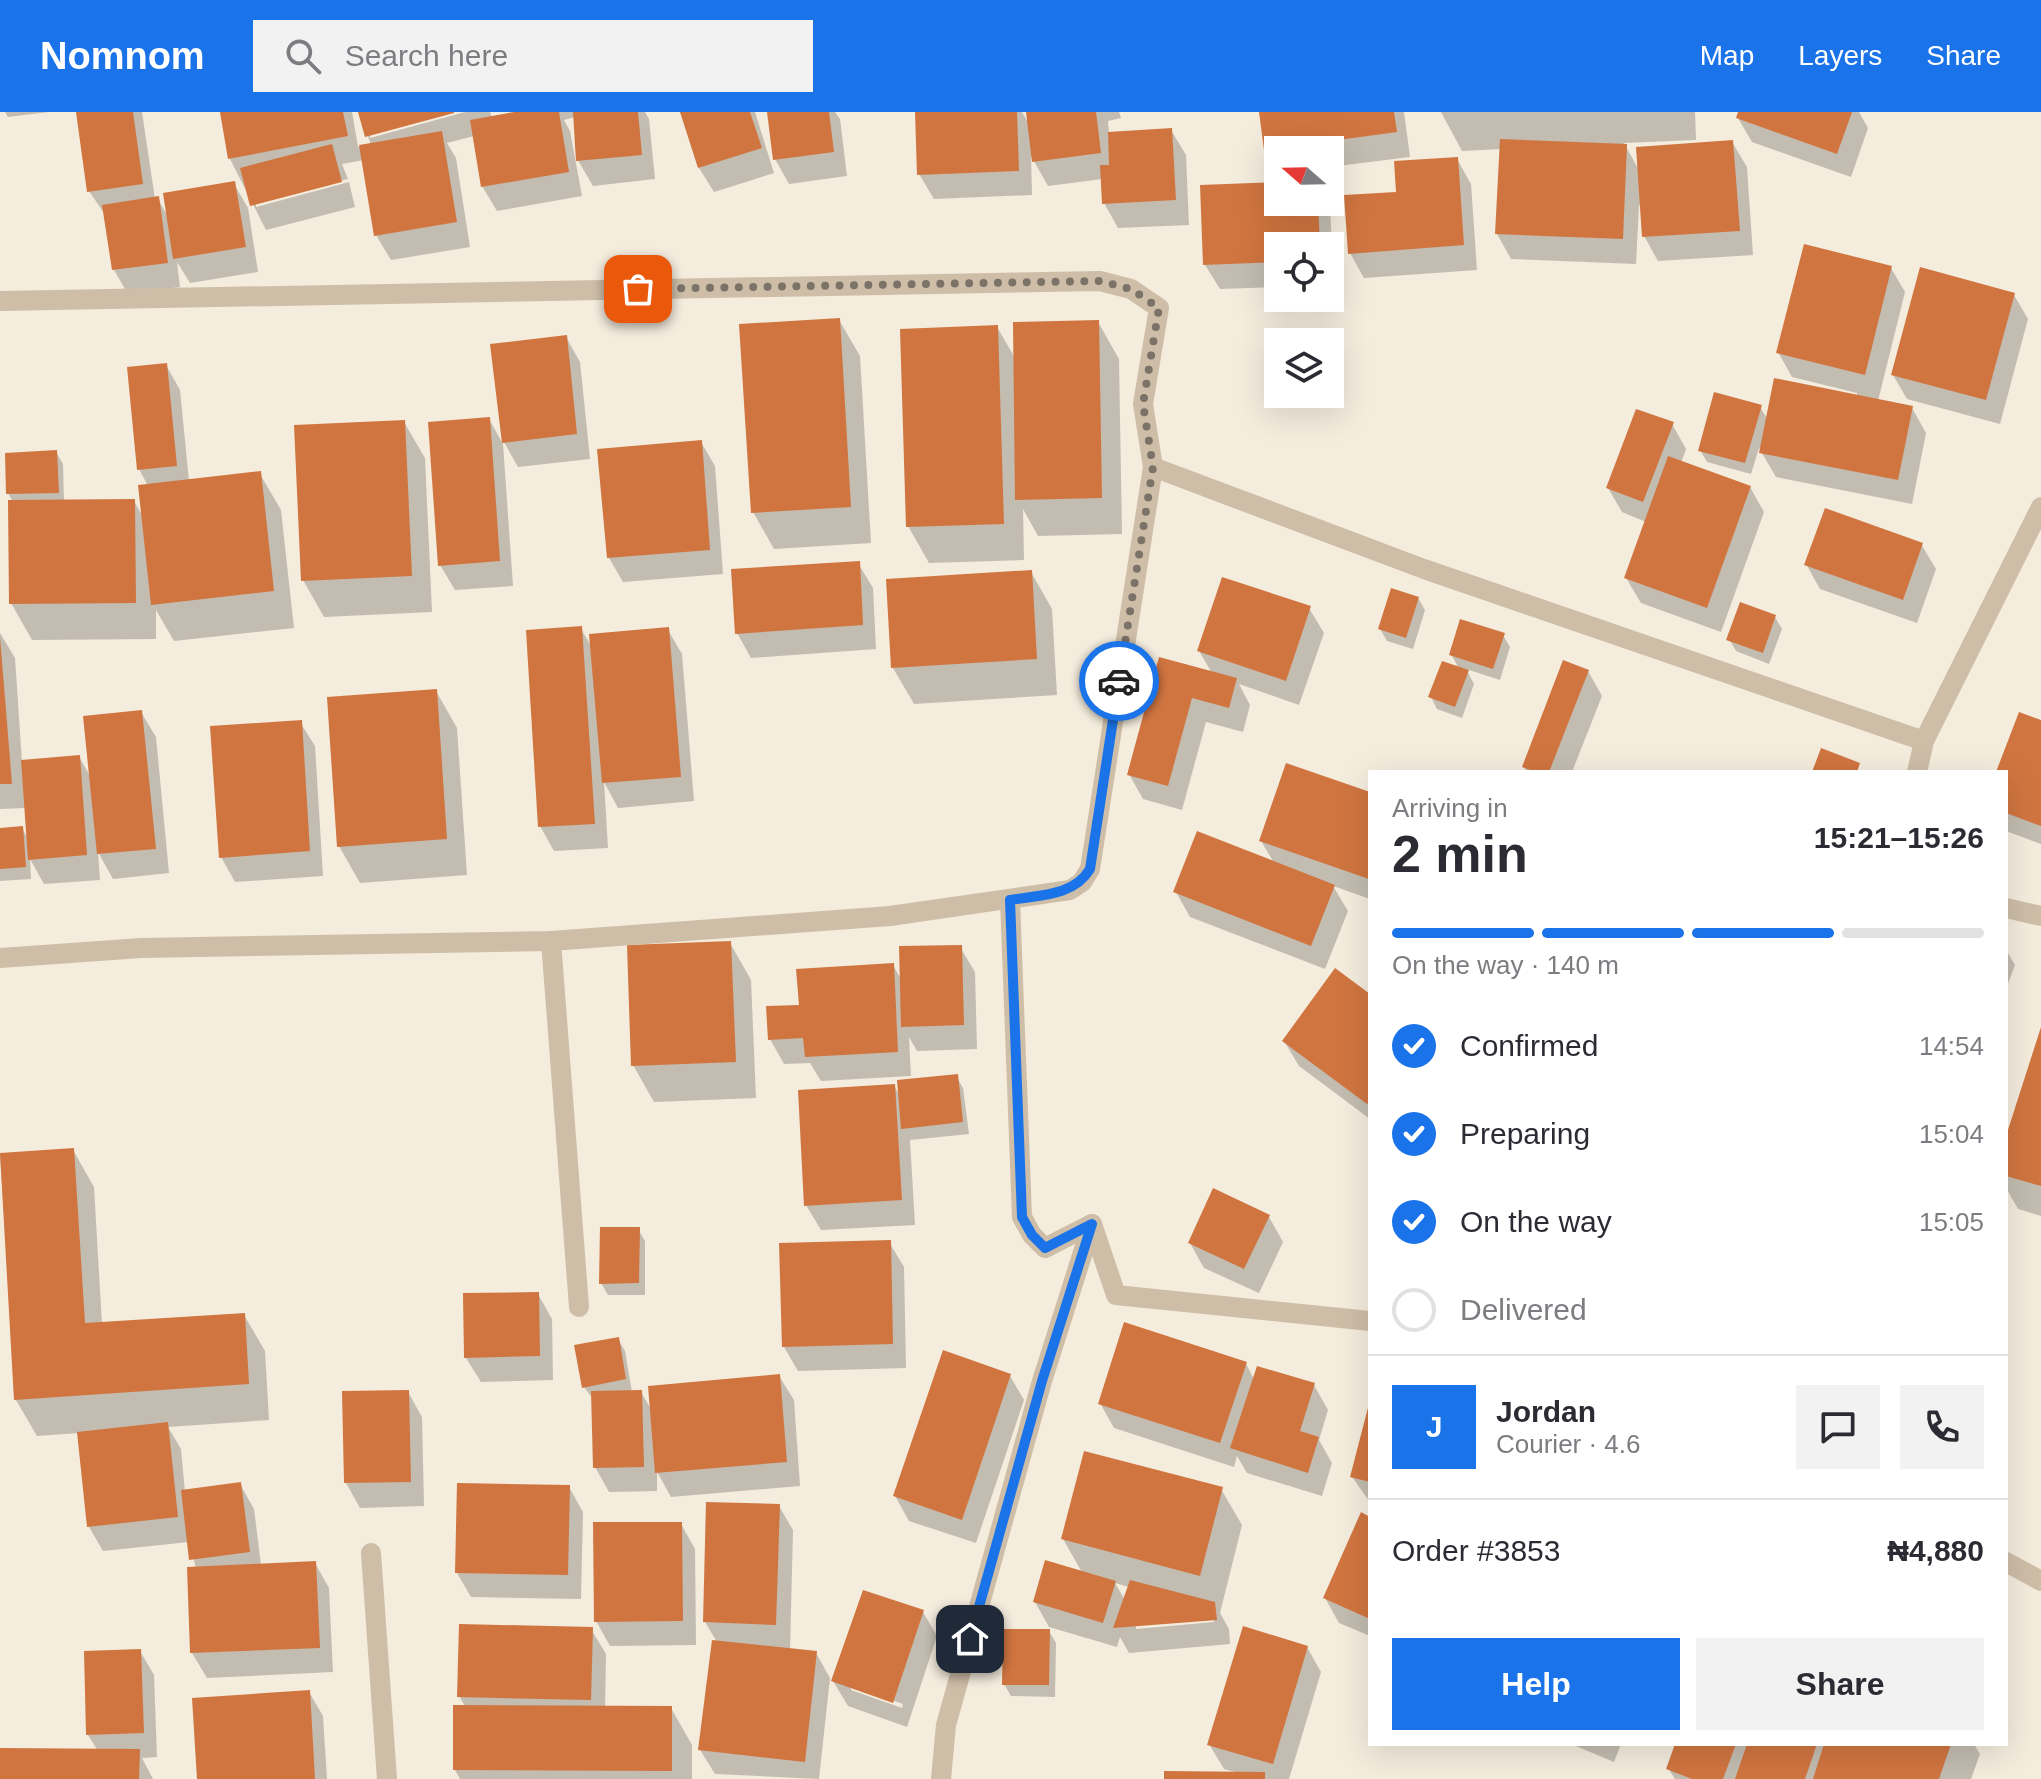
<!DOCTYPE html>
<html lang="en">
<head>
<meta charset="utf-8">
<style>
	:root { --surface:#fff; --page:#f2f2f3; --text:#2b2b33; --muted:#7c7c81; --line:#e1e1e2; --accent:#1a73e8 }
	body { margin:0; font-family:Helvetica,sans-serif; background:var(--page); color:var(--text); height:100vh; display:flex; flex-direction:column; font-size:30px; white-space:nowrap }
	* { box-sizing:border-box; margin:0 }
	p { font-size:26px; color:var(--muted) }
	.icon { flex:none; width:44px; height:44px; fill:none; stroke:currentColor; stroke-width:2; stroke-linecap:round; stroke-linejoin:round }
	.map { position:relative; flex:1; overflow:hidden }
	.drawer { position:absolute; left:1368px; top:658px; width:640px; height:976px; display:flex; flex-direction:column; background:var(--surface); border-radius:0px; box-shadow:0 8px 32px #0002 }
	.drawer>* { flex:none }
	.needle { width:52px; rotate:290deg }
	.tools { position:absolute; left:1264px; top:24px; display:grid; gap:16px }
	.tools a { display:grid; place-items:center; width:80px; height:80px; border-radius:0px; background:var(--surface); box-shadow:0 8px 32px #0002; font-size:40px }
	.pin { position:absolute; display:grid; place-items:center; width:68px; height:68px; color:#fff; margin:-34px; border-radius:16px; box-shadow:0 4px 12px #0006 }
	.courier { position:absolute; display:grid; place-items:center; width:80px; height:80px; margin:-40px; border:6px solid #1a73e8; border-radius:50%; background:#fff; color:#222; box-shadow:0 2px 10px #0007 }
	.summary em { font-style:normal; font-weight:800 }
	.summary div { display:flex; flex-direction:column-reverse }
	.summary { display:flex; align-items:center; justify-content:space-between; height:136px; padding:0 24px }
	h1 { font-size:52px; font-weight:800; line-height:60px }
	.bar { display:grid; grid-template-columns:repeat(4,1fr); gap:12px 8px; align-content:center; height:96px; padding:0 24px }
	.bar i { height:10px; border-radius:6px; background:var(--line) }
	.bar .active { background:var(--accent) }
	.bar p { grid-column:span 4 }
	.line { display:flex; align-items:center; gap:20px; padding:0 24px; border-top:2px solid var(--line) }
	.line div { flex:1 }
	.round { display:grid; place-items:center; flex:none; width:84px; height:84px; border-radius:0px; background:var(--page) }
	ol { padding:0 24px; list-style:none }
	li { display:flex; align-items:center; gap:24px; height:88px }
	li p { margin-inline-start:auto }
	li .icon { padding:8px; border-radius:50%; background:var(--accent); color:#fff; stroke-width:4 }
	li:last-child { color:var(--muted) }
	li i { width:44px; height:44px; border:4px solid var(--line); border-radius:50% }
	.primary-button { display:flex; gap:16px; margin-top:auto; padding:16px 24px }
	.primary-button a { flex:1; height:92px; border-radius:0px; background:var(--accent); color:#fff; font-size:32px; font-weight:800; line-height:92px; text-align:center }
	.primary-button a+a { background:var(--page); color:var(--text) }
	header { display:flex; align-items:center; gap:48px; box-sizing:border-box; height:112px; padding:0 40px; background:var(--accent); color:#fff }
	header strong { font-size:38px }
	nav { display:flex; gap:44px; margin-inline-start:auto; font-size:28px }
	.search { width:560px; height:72px; background:var(--page); display:flex; align-items:center; gap:20px; box-sizing:border-box; padding:0 28px; border-radius:0px; color:var(--muted); font-size:30px }
	.map>svg:first-child { display:block }
	.shadow { fill:#0003; fill-rule:evenodd }
	.building { fill:#d07540 }
	.lines { fill:none; stroke-linecap:round; stroke-linejoin:round }
	.street { stroke:#cebea8; stroke-width:20 }
	.done { stroke:#7b7268; stroke-width:8; stroke-dasharray:0 14.4 }
	.route { stroke:#1a73e8; stroke-width:10 }
</style>
</head>
<body>
<header>
<strong>Nomnom</strong>
<div class="search"><svg class="icon" aria-label="search" viewBox="0 0 24 24"><circle cx="10" cy="10" r="6"/><path d="M15 15l6 6"/></svg>Search here</div>
<nav><a>Map</a><a>Layers</a><a>Share</a></nav>
</header>
<div class="map">
<svg width="2041" height="1667" viewBox="0 0 2041 1667">
	<rect width="100%" height="100%" fill="#f4ecdd"/>
	<g class="shadow">
		<polygon points="5,0 49,0 8,5"/>
		<polygon points="78,0 142,0 155,87 158,87 168,105 234,72 248,96 258,160 190,171 177,150 180,175 128,182 114,158 106,104 89,79"/>
		<polygon points="222,0 352,0 358,35 371,33 360,0 450,0 370,22 370,26 465,0 490,0 492,6 524,0 645,0 649,7 655,67 593,74 576,45 575,5 564,8 570,19 582,84 497,99 482,74 474,24 447,31 456,46 470,135 391,148 376,123 364,48 342,52 348,67 256,90 256,95 349,70 355,95 266,118 230,47"/>
		<polygon points="682,0 755,0 774,61 714,80 699,56"/>
		<polygon points="769,0 835,0 840,7 847,64 789,72 775,47"/>
		<polygon points="917,0 1022,0 1030,14 1028,0 1119,0 1121,6 1108,9 1109,22 1171,18 1186,43 1189,113 1118,116 1104,91 1102,67 1048,74 1031,44 1032,83 934,87 919,62"/>
		<polygon points="1261,0 1404,0 1410,45 1330,55 1330,38 1278,38 1278,58 1266,37"/>
		<polygon points="1441,0 1695,0 1696,28 1624,31 1639,58 1732,30 1747,55 1753,143 1658,149 1644,124 1642,93 1639,93 1636,152 1511,147 1497,122 1501,37 1462,39"/>
		<polygon points="1740,0 1859,0 1868,16 1851,65 1752,30 1738,6"/>
		<polygon points="1457,47 1471,72 1477,158 1364,166 1350,141 1398,82"/>
		<polygon points="1278,72 1278,90 1328,90 1330,95 1334,173 1330,173 1330,134 1278,134 1278,175 1220,177 1205,153"/>
		<polygon points="1891,156 1905,180 1878,289 1912,296 1926,321 1912,392 1776,365 1759,336 1751,362 1707,350 1700,338 1760,295 1768,308 1857,285 1857,281 1792,265 1778,240"/>
		<polygon points="2014,183 2028,207 2000,312 1907,287 1893,263"/>
		<polygon points="839,208 860,244 871,431 774,437 753,400"/>
		<polygon points="1098,210 1119,247 1122,422 1038,424 1023,397 1024,448 929,451 908,414 997,215 1015,246"/>
		<polygon points="566,225 580,250 590,347 518,355 504,330"/>
		<polygon points="166,253 180,278 189,369 260,362 281,398 294,516 174,529 156,498 156,527 32,528 11,491 13,390 8,381 56,340 63,352 64,390 134,389 143,405 148,374 139,357"/>
		<polygon points="489,307 503,332 513,474 455,478 440,453"/>
		<polygon points="404,310 425,346 432,500 324,505 303,468"/>
		<polygon points="1672,312 1686,337 1681,351 1750,375 1764,400 1721,520 1641,491 1626,466 1646,410 1622,400 1608,376"/>
		<polygon points="701,330 715,354 723,462 623,470 609,446"/>
		<polygon points="1921,432 1936,457 1917,511 1820,477 1806,452"/>
		<polygon points="858,451 873,476 876,537 751,546 737,521"/>
		<polygon points="1031,460 1052,497 1057,583 914,592 893,556"/>
		<polygon points="1418,486 1425,498 1413,537 1387,529 1380,517"/>
		<polygon points="1309,496 1324,521 1299,593 1239,572 1250,593 1243,620 1206,610 1182,698 1143,687 1129,662 1212,561 1199,539"/>
		<polygon points="1775,505 1782,517 1769,552 1736,539 1729,527"/>
		<polygon points="581,517 593,537 668,518 682,542 694,689 618,696 604,670 608,736 554,739 540,714"/>
		<polygon points="0,521 15,546 22,650 79,645 92,667 141,600 156,625 169,761 113,767 98,740 100,768 44,772 30,747 31,767 0,769 0,718 22,716 29,729 26,696 0,697"/>
		<polygon points="1503,523 1510,535 1500,568 1466,557 1474,572 1462,606 1437,597 1431,585 1459,557 1451,542"/>
		<polygon points="1588,559 1602,584 1572,660 1527,660 1524,655"/>
		<polygon points="436,579 457,616 467,763 360,771 339,734"/>
		<polygon points="300,610 315,634 323,764 235,770 221,745"/>
		<polygon points="2041,610 2041,732 2006,719 2006,660 1998,660"/>
		<polygon points="1287,653 1370,682 1370,787 1333,774 1348,799 1325,857 1190,805 1176,780 1274,751 1261,729"/>
		<polygon points="730,831 751,868 756,986 654,990 633,953"/>
		<polygon points="960,835 975,860 977,937 917,939 909,925 911,964 821,969 810,951 784,952 770,927 893,853 902,869"/>
		<polygon points="2006,838 2015,853 2006,877"/>
		<polygon points="1370,885 1370,1007 1299,954 1284,929"/>
		<polygon points="2041,920 2041,1104 2018,1097 2006,1076 2006,1031"/>
		<polygon points="956,964 963,976 969,1022 910,1028 915,1113 821,1118 806,1093 894,974 900,984"/>
		<polygon points="73,1038 94,1075 102,1212 244,1203 265,1239 269,1308 168,1315 181,1337 185,1380 240,1372 254,1397 261,1453 315,1451 329,1476 333,1560 207,1566 192,1541 196,1456 189,1430 103,1439 89,1415 79,1321 37,1324 16,1288 0,1043"/>
		<polygon points="1214,1079 1269,1105 1283,1130 1259,1181 1204,1156 1190,1131"/>
		<polygon points="638,1117 645,1129 645,1183 608,1183 601,1171"/>
		<polygon points="889,1130 904,1155 906,1256 798,1259 784,1235"/>
		<polygon points="538,1182 552,1207 553,1268 481,1270 466,1246"/>
		<polygon points="618,1227 625,1239 632,1280 641,1280 652,1299 779,1264 794,1288 800,1374 671,1385 657,1360 657,1379 609,1380 595,1355 593,1287 584,1275"/>
		<polygon points="1246,1252 1254,1267 1314,1273 1328,1298 1319,1328 1332,1351 1322,1384 1247,1361 1237,1344 1234,1355 1114,1316 1100,1291"/>
		<polygon points="1010,1264 1024,1288 976,1431 909,1409 895,1384"/>
		<polygon points="408,1280 422,1305 424,1394 360,1396 346,1371"/>
		<polygon points="1370,1291 1370,1390 1352,1365"/>
		<polygon points="569,1375 583,1400 581,1487 471,1485 457,1461"/>
		<path d="M1221 1377 1242 1413 1220 1501 1229 1517 1230 1532 1129 1541 1120 1525 1117 1535 1049 1515 1035 1490 1083 1462 1063 1427ZM1115 1471 1129 1475 1125 1488ZM1214 1506V1510L1136 1517V1513Z"/>
		<polygon points="779,1394 793,1418 790,1538 816,1541 830,1566 819,1667 715,1662 700,1638 717,1530 705,1510"/>
		<polygon points="1370,1407 1370,1524 1339,1511 1325,1486"/>
		<polygon points="681,1412 695,1437 696,1533 610,1534 596,1509"/>
		<path d="M923 1500 937 1524 907 1615 848 1594 833 1569ZM851 1574 903 1592 902 1596 851 1578Z"/>
		<polygon points="591,1517 606,1542 605,1596 671,1596 692,1633 692,1667 460,1667 455,1658 466,1596 459,1584"/>
		<polygon points="1049,1519 1056,1531 1055,1585 1011,1584 1004,1572"/>
		<polygon points="1307,1535 1321,1560 1289,1667 1166,1667 1235,1660 1224,1657 1209,1632"/>
		<polygon points="140,1539 154,1563 157,1645 142,1646 153,1667 0,1667 0,1639 98,1639 88,1623"/>
		<polygon points="309,1580 323,1604 327,1667 199,1667"/>
		<polygon points="1571,1632 1621,1632 1614,1650"/>
		<polygon points="1678,1632 1974,1632 1980,1642 1971,1667 1675,1667 1668,1656"/>
	</g>
	<g class="building">
		<polygon points="76,0 133,0 143,72 87,80"/>
		<polygon points="220,0 343,0 348,24 228,47"/>
		<polygon points="358,0 454,0 454,1 365,25"/>
		<polygon points="514,0 559,0 569,60 481,75 470,8"/>
		<polygon points="573,0 638,0 642,43 576,49"/>
		<polygon points="680,0 750,0 762,36 698,56"/>
		<polygon points="767,0 829,0 834,40 773,48"/>
		<polygon points="915,0 1017,0 1019,59 917,63"/>
		<polygon points="1026,0 1096,0 1101,41 1032,50"/>
		<polygon points="1259,0 1394,0 1397,20 1264,38"/>
		<polygon points="1738,0 1852,0 1837,42 1736,6"/>
		<polygon points="1172,16 1176,88 1102,92 1100,53 1109,53 1108,20"/>
		<polygon points="442,19 457,110 374,124 359,33"/>
		<polygon points="1500,27 1627,32 1623,127 1495,122"/>
		<polygon points="1733,28 1740,119 1642,125 1636,35"/>
		<polygon points="332,32 342,70 250,94 240,56"/>
		<polygon points="1458,45 1464,133 1348,142 1344,83 1396,80 1394,49"/>
		<polygon points="235,69 246,135 173,147 163,81"/>
		<polygon points="1278,70 1278,90 1318,90 1320,134 1278,134 1278,150 1203,153 1200,73"/>
		<polygon points="159,84 168,151 112,158 102,93"/>
		<polygon points="1804,132 1892,154 1865,263 1776,241"/>
		<polygon points="1920,155 2015,181 1986,288 1891,263"/>
		<polygon points="840,206 851,395 751,401 739,212"/>
		<polygon points="1099,208 1102,386 1015,388 1013,210"/>
		<polygon points="998,213 1004,412 906,415 900,217"/>
		<polygon points="567,223 577,322 502,331 490,232"/>
		<polygon points="167,251 177,354 137,358 127,255"/>
		<polygon points="1774,266 1913,294 1898,368 1759,341"/>
		<polygon points="1714,280 1762,293 1745,351 1698,339"/>
		<polygon points="1636,297 1674,310 1643,390 1606,376"/>
		<polygon points="490,305 500,449 438,454 428,310"/>
		<polygon points="405,308 412,464 301,469 294,313"/>
		<polygon points="702,328 710,438 607,446 597,337"/>
		<polygon points="57,338 59,381 6,382 5,341"/>
		<polygon points="1668,344 1751,374 1707,496 1624,466"/>
		<polygon points="261,359 274,479 151,493 138,373"/>
		<polygon points="135,387 136,491 9,492 8,388"/>
		<polygon points="1825,396 1923,431 1903,488 1804,453"/>
		<polygon points="860,449 863,513 735,522 731,457"/>
		<polygon points="1032,458 1037,547 891,556 886,467"/>
		<polygon points="1222,465 1311,494 1286,569 1197,539"/>
		<polygon points="1391,476 1419,485 1406,526 1378,517"/>
		<polygon points="1740,490 1776,503 1763,541 1726,528"/>
		<polygon points="1460,507 1505,521 1493,557 1449,543"/>
		<polygon points="582,514 595,712 538,715 526,518"/>
		<polygon points="669,515 681,665 602,671 589,522"/>
		<polygon points="0,525 12,672 0,672"/>
		<polygon points="1159,545 1237,566 1229,596 1192,586 1168,674 1127,663"/>
		<polygon points="1563,548 1589,558 1549,660 1536,660 1522,655"/>
		<polygon points="1442,549 1469,558 1455,595 1428,585"/>
		<polygon points="437,577 447,727 337,735 327,585"/>
		<polygon points="142,598 156,737 97,742 83,604"/>
		<polygon points="2019,600 2041,608 2041,714 2006,701 2006,660 1996,660"/>
		<polygon points="302,608 310,739 219,746 210,614"/>
		<polygon points="1821,636 1860,651 1857,660 1812,660"/>
		<polygon points="80,643 87,743 28,748 21,648"/>
		<polygon points="1286,651 1370,680 1369,767 1259,729"/>
		<polygon points="23,714 26,755 0,757 0,716"/>
		<polygon points="1197,719 1335,773 1311,834 1173,780"/>
		<polygon points="731,829 736,950 631,954 627,833"/>
		<polygon points="962,833 964,913 901,915 899,834"/>
		<polygon points="894,851 898,940 805,945 803,926 768,928 766,894 799,893 796,857"/>
		<polygon points="1335,856 1370,882 1370,988 1367,992 1282,929"/>
		<polygon points="2041,915 2041,1074 2006,1064 2006,1024"/>
		<polygon points="958,962 963,1010 901,1017 897,968"/>
		<polygon points="895,972 902,1088 804,1094 798,978"/>
		<polygon points="74,1036 85,1211 245,1201 249,1272 14,1288 0,1041"/>
		<polygon points="1213,1076 1270,1103 1244,1157 1188,1131"/>
		<polygon points="600,1115 640,1115 639,1171 599,1172"/>
		<polygon points="891,1128 893,1232 782,1235 779,1131"/>
		<polygon points="539,1180 540,1244 464,1246 463,1181"/>
		<polygon points="1124,1210 1247,1250 1220,1331 1098,1292"/>
		<polygon points="619,1225 626,1267 582,1276 574,1233"/>
		<polygon points="943,1238 1011,1262 962,1408 893,1384"/>
		<polygon points="1257,1254 1315,1271 1300,1319 1319,1325 1308,1361 1230,1336"/>
		<polygon points="780,1262 787,1350 655,1361 648,1274"/>
		<polygon points="409,1278 411,1370 344,1371 342,1279"/>
		<polygon points="642,1278 644,1355 593,1356 591,1279"/>
		<polygon points="1370,1288 1370,1370 1350,1365"/>
		<polygon points="168,1310 178,1405 87,1415 77,1320"/>
		<polygon points="1084,1339 1223,1375 1200,1464 1061,1427"/>
		<polygon points="241,1370 250,1440 189,1448 181,1378"/>
		<polygon points="457,1371 570,1373 568,1463 455,1461"/>
		<polygon points="706,1390 780,1392 776,1513 703,1510"/>
		<polygon points="1361,1400 1370,1405 1370,1507 1323,1486"/>
		<polygon points="593,1410 682,1410 683,1509 594,1510"/>
		<polygon points="1045,1448 1116,1469 1103,1511 1033,1490"/>
		<polygon points="316,1449 320,1536 190,1541 187,1455"/>
		<polygon points="1130,1468 1215,1490 1217,1508 1113,1516"/>
		<polygon points="863,1478 924,1498 893,1591 831,1569"/>
		<polygon points="459,1512 593,1515 591,1588 457,1585"/>
		<polygon points="1243,1514 1308,1534 1273,1652 1207,1633"/>
		<polygon points="1003,1517 1050,1517 1049,1573 1002,1573"/>
		<polygon points="712,1528 817,1539 805,1650 698,1638"/>
		<polygon points="141,1537 144,1621 86,1623 84,1539"/>
		<polygon points="310,1578 315,1667 197,1667 192,1586"/>
		<polygon points="453,1593 672,1594 672,1659 453,1658"/>
		<polygon points="1675,1632 1736,1632 1723,1667 1692,1667 1666,1657"/>
		<polygon points="1747,1632 1817,1632 1805,1667 1735,1667"/>
		<polygon points="1824,1632 1951,1632 1939,1667 1813,1667"/>
		<polygon points="0,1636 140,1637 139,1667 0,1667"/>
		<polygon points="1164,1659 1265,1660 1265,1667 1164,1667"/>
	</g>
	<g class="lines">
		<g class="street">
			<polyline points="0,189 1100,169 1131,177 1159,196 1143,292 1153,355 1090,757 1082,770 1070,778 890,804 551,829 141,836 0,846"/>
			<polyline points="1153,355 1424,457 1924,629"/>
			<polyline points="1917,660 1924,629 2041,395"/>
			<polyline points="1010,788 1022,1105 1032,1123 1045,1136 1092,1112 1116,1183 1370,1209"/>
			<polyline points="2006,796 2041,804"/>
			<polyline points="551,829 579,1195"/>
			<polyline points="371,1441 387,1667"/>
			<polyline points="2006,1450 2041,1469"/>
			<polyline points="941,1667 946,1613 1042,1269 1092,1112"/>
		</g>
	</g>
	<g class="lines">
		<polyline class="done" points="638,177 1100,169 1131,177 1159,196 1143,292 1153,355 1119,569"/>
		<path class="route" d="M970 1527 1042 1269 1092 1112 1045 1136 1032 1123 1022 1105 1010 788C1040 783 1074 784 1090 757L1119 569"/>
	</g>
</svg>
<div class="tools">
<a><svg class="needle" viewBox="-14 -14 28 28"><path d="M0-13l5 13h-10z" fill="#e53935"/><path d="M0 13l5-13h-10z" fill="#7c7c81"/></svg></a>
<a><svg class="icon" aria-label="locate" viewBox="0 0 24 24"><circle cx="12" cy="12" r="6"/><path d="M12 2v4M12 18v4M2 12h4M18 12h4"/></svg></a>
<a><svg class="icon" aria-label="layers" viewBox="0 0 24 24"><path d="M12 4l9 5-9 5-9-5zM3 14l9 5 9-5"/></svg></a>
</div>
<div class="pin" style="left:638px;top:177px;background:#ea580c"><svg class="icon" aria-label="bag" viewBox="0 0 24 24"><path d="M5 8h14l-1 12H6zM9 8a3 3 0 0 1 6 0"/></svg></div>
<div class="pin" style="left:970px;top:1527px;background:#1f2937"><svg class="icon" aria-label="home" viewBox="0 0 24 24"><path d="M3 11l9-7 9 7M6 9v11h12V9"/></svg></div>
<div class="courier" style="left:1119px;top:569px"><svg class="icon" aria-label="car" viewBox="0 0 24 24"><path d="M5 17H2v-5l4-1 3-4h7l3 4 3 1v5h-3M9 17h6M6 11h13"/><circle cx="7" cy="17" r="2"/><circle cx="17" cy="17" r="2"/></svg></div>
<section class="drawer">
<div class="summary"><div><h1>2 min</h1><p>Arriving in</p></div><em>15:21–15:26</em></div>
<div class="bar"><i class="active"></i><i class="active"></i><i class="active"></i><i></i><p>On the way · 140 m</p></div>
<ol>
<li><svg class="icon" aria-label="check" viewBox="0 0 24 24"><path d="M5 12l5 5 9-10"/></svg>Confirmed<p>14:54</p></li>
<li><svg class="icon" aria-label="check" viewBox="0 0 24 24"><path d="M5 12l5 5 9-10"/></svg>Preparing<p>15:04</p></li>
<li><svg class="icon" aria-label="check" viewBox="0 0 24 24"><path d="M5 12l5 5 9-10"/></svg>On the way<p>15:05</p></li>
<li><i></i>Delivered</li>
</ol>
<div class="line" style="height:144px"><b class="round" style="background:var(--accent);color:#fff">J</b><div><b>Jordan</b><p>Courier · 4.6</p></div><a class="round"><svg class="icon" aria-label="chat" viewBox="0 0 24 24"><path d="M4 5h16v11H9l-5 4z"/></svg></a><a class="round"><svg class="icon" aria-label="phone" viewBox="0 0 24 24"><path d="M5 4h4l2 5-3 2q2 4 5 5l2-3 5 2v4C11 20 4 13 5 4z"/></svg></a></div>
<div class="line" style="height:104px"><div>Order #3853</div><b>₦4,880</b></div>
<div class="primary-button"><a>Help</a><a>Share</a></div>
</section>
</div>
</body>
</html>
